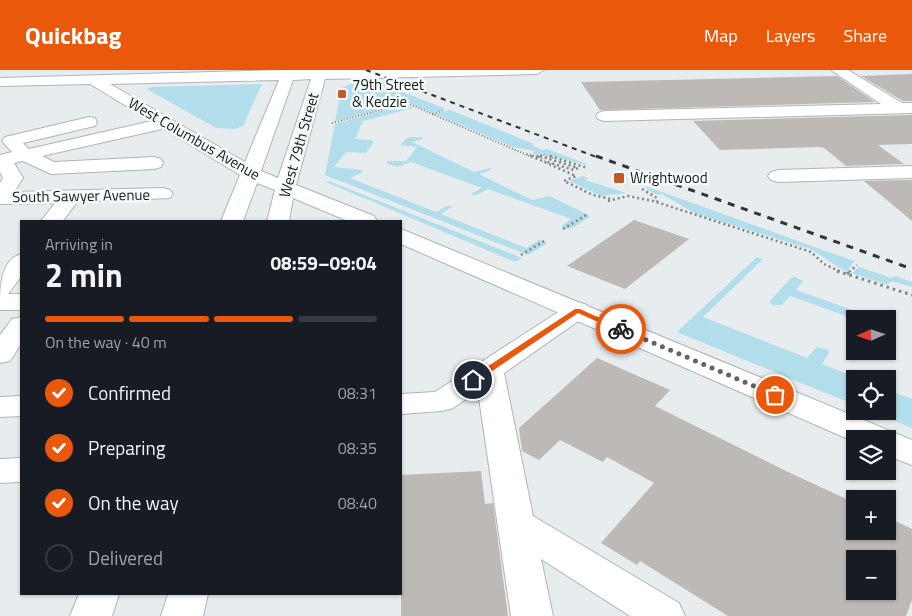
<!DOCTYPE html>
<html lang="en">
<head>
<meta charset="utf-8">
<style>
	:root { --surface:#171b24; --page:#20242c; --text:#f1f3f6; --muted:#9ea1a6; --line:#363941; --accent:#ea580c }
	body { margin:0; font-family:"Titillium Web",sans-serif; background:var(--page); color:var(--text); height:100vh; display:flex; flex-direction:column; font-size:19px; white-space:nowrap }
	* { box-sizing:border-box; margin:0 }
	p { font-size:16px; color:var(--muted) }
	.icon { flex:none; width:28px; height:28px; fill:none; stroke:currentColor; stroke-width:2; stroke-linecap:round; stroke-linejoin:round }
	.map { position:relative; flex:1; overflow:hidden }
	.drawer { position:absolute; left:20px; top:150px; width:382px; height:375px; display:flex; flex-direction:column; background:var(--surface); border-radius:0px; box-shadow:0 1px 4px #0004 }
	.drawer>* { flex:none }
	.needle { width:32px; rotate:267deg }
	.controls { position:absolute; left:846px; top:240px; display:grid; gap:10px }
	.controls a { display:grid; place-items:center; width:50px; height:50px; border-radius:0px; background:var(--surface); box-shadow:0 1px 4px #0004; font-size:25px }
	.pin { position:absolute; display:grid; place-items:center; width:42px; height:42px; color:#fff; margin:-21px; border:2px solid #fff; border-radius:50%; box-shadow:0 1px 5px #0007 }
	.courier { position:absolute; display:grid; place-items:center; width:50px; height:50px; margin:-25px; border:4px solid #ea580c; border-radius:50%; background:#fff; color:#222; box-shadow:0 1px 6px #0007 }
	.headline em { font-style:normal; font-weight:700 }
	.headline div { display:flex; flex-direction:column-reverse }
	.headline { display:flex; align-items:center; justify-content:space-between; height:85px; padding:0 25px }
	h1 { font-size:32px; font-weight:700; line-height:38px }
	.bar { display:grid; grid-template-columns:repeat(4,1fr); gap:8px 5px; align-content:center; height:60px; padding:0 25px }
	.bar i { height:6px; border-radius:4px; background:var(--line) }
	.bar .current { background:var(--accent) }
	.bar p { grid-column:span 4 }
	ol { padding:0 25px; list-style:none }
	li { display:flex; align-items:center; gap:15px; height:55px }
	li p { margin-inline-start:auto }
	li .icon { padding:5px; border-radius:50%; background:var(--accent); color:#fff; stroke-width:4 }
	li:last-child { color:var(--muted) }
	li i { width:28px; height:28px; border:2px solid var(--line); border-radius:50% }
	header { display:flex; align-items:center; gap:30px; box-sizing:border-box; height:70px; padding:0 25px; background:var(--accent); color:#fff }
	header strong { font-size:24px }
	nav { display:flex; gap:28px; margin-inline-start:auto; font-size:18px }
	.map>svg:first-child { display:block }
	.green { fill:#b1deea }
	.building { fill:#bdb9b7; fill-rule:evenodd }
	.lines { fill:none; stroke-linecap:round; stroke-linejoin:round }
	.minor-casing { stroke:#afb4b5; stroke-width:2 }
	.major-casing { stroke:#afb4b5; stroke-width:2 }
	.path-far2 { stroke:#818485; stroke-width:2; stroke-dasharray:1 2; stroke-linecap:butt }
	.path-far1 { stroke:#818485; stroke-width:2.5; stroke-dasharray:2 3; stroke-linecap:butt }
	.path { stroke:#818485; stroke-width:3; stroke-dasharray:2.5 4; stroke-linecap:butt }
	.minor { fill:#fff; fill-rule:evenodd }
	.major { fill:#fff; fill-rule:evenodd }
	.rail-far1 { stroke:#313434; stroke-width:2; stroke-dasharray:5 5; stroke-linecap:butt }
	.rail { stroke:#313434; stroke-width:3; stroke-dasharray:7 7; stroke-linecap:butt }
	.route { fill:#ea580c }
	.done { stroke:#616465; stroke-width:5; stroke-dasharray:0 9 }
	.poi-dot { fill:#c05b29; stroke:#f5fafb; stroke-width:2 }
	.labels { text-anchor:middle; stroke-width:5; stroke-linejoin:round; paint-order:stroke }
	.far-poi-label { font-size:15px; fill:#191b1b; stroke:#f5fafb; text-anchor:start }
	.far-street-label { font-size:15px; fill:#191b1b; stroke:#f5fafb }
</style>
</head>
<body>
<header>
<strong>Quickbag</strong>
<nav><a>Map</a><a>Layers</a><a>Share</a></nav>
</header>
<div class="map">
<svg width="912" height="546" viewBox="0 0 912 546">
	<rect width="100%" height="100%" fill="#e7ecee"/>
	<g class="green">
		<polygon points="364,11 382,11 405,23 446,39 432,43 408,32 335,51 340,26 344,26 345,23 340,23 341,18 350,14"/>
		<polygon points="262,14 243,56 235,59 216,58 147,19 152,17"/>
		<polygon points="406,34 413,38 363,51 355,69 371,70 374,72 366,83 346,82 334,97 362,100 363,102 350,108 436,142 447,136 453,136 441,144 526,178 539,170 546,172 546,174 528,185 325,105 335,54"/>
		<polygon points="450,40 534,74 531,75 543,80 547,79 587,94 585,95 541,83 538,85 533,84 535,81 513,77 435,44"/>
		<path d="M410 67H422L423 69 412 72 474 102 491 98V100L479 104 532 130 549 126 589 145V147C581 152 571 162 562 158V156L571 149 488 119 477 125H472V123L482 118 411 92 397 97 388 94 387 91H406L417 77 400 75 406 69Z"/>
		<polygon points="583,106 588,108 585,110 626,123 601,126 569,111"/>
		<polygon points="329,111 522,188 515,192 326,112"/>
		<path d="M648 117 831 183 855 191 847 201C833 196 824 186 810 179L694 143 662 124 657 125 645 118Z"/>
		<polygon points="757,187 763,189 703,247 807,288 817,277 828,280 829,283 822,294 860,309 855,309 855,335 677,262"/>
		<polygon points="859,197 892,208 895,206 912,212 912,217 891,211 887,215 852,203"/>
		<polygon points="795,207 803,211 796,220 878,249 855,249 790,226 782,235 773,235 769,232 791,208"/>
		<polygon points="888,320 912,329 912,358 870,341 888,341"/>
	</g>
	<g class="building">
		<polygon points="912,4 912,31 903,31 861,6"/>
		<polygon points="837,6 875,32 600,40 581,12"/>
		<polygon points="912,45 912,74 878,75 904,94 846,96 824,78 819,77 720,80 693,51"/>
		<polygon points="912,110 912,151 864,111"/>
		<polygon points="634,150 689,169 625,219 567,196"/>
		<path d="M597 288 670 320 655 336 788 402 855 433V461H888L889 448 912 459V530L906 546H728L640 491 637 495 601 473 654 413 607 387 603 392 560 370 539 390 522 381 519 358ZM855 489H888V521H855Z"/>
		<polygon points="481,401 485,434 493,433 508,546 401,546 401,405"/>
	</g>
	<g class="lines">
		<defs>
			<g id="minor">
				<polygon points="831,0 848,0 902,33 912,33 912,43 604,51 598,49 596,46 598,43 604,41 881,34"/>
				<polygon points="89,47 95,48 97,52 95,56 23,73 29,79 165,48 171,49 173,53 171,57 42,86 54,92 154,87 161,89 163,93 161,97 154,99 51,104 23,91 14,93 23,108 14,122 163,118 170,120 173,124 170,128 77,132 63,151 41,151 55,133 0,134 0,113 3,108 0,102 0,85 12,82 2,71 5,67"/>
				<polygon points="912,96 912,108 778,112 771,110 768,106 771,102 778,100"/>
				<path d="M21 184V207L8 224H21V240H0C0 218 0 190 21 184Z"/>
				<polygon points="578,232 587,235 591,240 587,245 504,303 533,446 679,533 685,546 630,546 541,489 553,546 511,546 478,321 453,338 442,341 401,344 401,324 435,322 569,235"/>
				<polygon points="21,247 21,274 10,291 0,293 0,265 12,249"/>
				<polygon points="21,326 21,346 0,347 0,327"/>
				<polygon points="21,388 21,412 0,413 0,389"/>
			</g>
			<g id="major">
				<path d="M283 0H544L537 4 325 9 296 115 374 146 377 151H348L293 128 289 151H267L275 120 257 113 243 151H221L240 105 90 14 0 16V8ZM311 9 278 108 261 101 293 10ZM279 10 245 92 110 14Z"/>
				<polygon points="401,159 912,370 912,395 888,386 888,369 855,369 855,372 401,174"/>
				<polygon points="79,524 119,524 112,546 70,546"/>
				<polygon points="168,524 208,524 203,546 161,546"/>
			</g>
		</defs>
		<use href="#minor" class="minor-casing"/>
		<use href="#major" class="major-casing"/>
		<g class="path-far2">
			<polyline points="433,44 444,40"/>
			<polyline points="332,53 407,33 534,88"/>
			<polyline points="527,84 539,87"/>
			<polyline points="542,88 539,87 542,84 554,88"/>
		</g>
		<g class="path-far1">
			<polyline points="531,86 576,106 564,111 593,125 611,129"/>
			<polyline points="537,86 539,87"/>
			<polyline points="540,86 578,98 574,100 544,91"/>
			<polyline points="550,86 587,98"/>
			<polyline points="642,119 657,128 657,132"/>
			<polyline points="608,131 628,126 653,131 811,182 824,194 841,202"/>
			<polyline points="563,159 588,144"/>
			<polyline points="521,185 544,171"/>
			<polyline points="849,202 857,195"/>
		</g>
		<g class="path">
			<polyline points="837,201 912,225"/>
			<polyline points="847,204 851,201"/>
		</g>
		<use href="#minor" class="minor"/>
		<use href="#major" class="major"/>
		<polyline class="rail-far1" points="366,0 599,88"/>
		<polyline class="rail" points="596,86 912,199"/>
	</g>
	<polygon class="route" points="575,239 580,239 624,259 618,261 578,243 476,312 470,312 470,308"/>
	<g class="lines">
		<polyline class="done" points="621,259 775,325"/>
	</g>
	<g class="poi-dot">
		<rect x="337" y="19" width="10" height="10" rx="2.5"/>
		<rect x="613" y="102" width="12" height="12" rx="2.5"/>
	</g>
	<g class="labels">
		<g class="far-poi-label">
			<text x="352" y="20">79th Street<tspan x="352" dy="17">&amp; Kedzie</tspan></text>
			<text x="630" y="113">Wrightwood</text>
		</g>
		<g class="far-street-label">
			<text transform="translate(194 69) rotate(30)" y="5">West Columbus Avenue</text>
			<text transform="translate(299 75) rotate(-74)" y="5">West 79th Street</text>
			<text transform="translate(81 126) rotate(-1)" y="5">South Sawyer Avenue</text>
		</g>
	</g>
</svg>
<div class="controls">
<a><svg class="needle" viewBox="-14 -14 28 28"><path d="M0-13l5 13h-10z" fill="#e53935"/><path d="M0 13l5-13h-10z" fill="#9ea1a6"/></svg></a>
<a><svg class="icon" aria-label="locate" viewBox="0 0 24 24"><circle cx="12" cy="12" r="6"/><path d="M12 2v4M12 18v4M2 12h4M18 12h4"/></svg></a>
<a><svg class="icon" aria-label="layers" viewBox="0 0 24 24"><path d="M12 4l9 5-9 5-9-5zM3 14l9 5 9-5"/></svg></a>
<a>+</a>
<a>−</a>
</div>
<div class="pin" style="left:775px;top:325px;background:#ea580c"><svg class="icon" aria-label="bag" viewBox="0 0 24 24"><path d="M5 8h14l-1 12H6zM9 8a3 3 0 0 1 6 0"/></svg></div>
<div class="pin" style="left:473px;top:310px;background:#1f2937"><svg class="icon" aria-label="home" viewBox="0 0 24 24"><path d="M3 11l9-7 9 7M6 9v11h12V9"/></svg></div>
<div class="courier" style="left:621px;top:259px"><svg class="icon" aria-label="bike" viewBox="0 0 24 24"><circle cx="6" cy="16" r="4"/><circle cx="18" cy="16" r="4"/><path d="M6 16l4-8h5l3 8M10 8l3 8H6M13 5h3"/></svg></div>
<section class="drawer">
<div class="headline"><div><h1>2 min</h1><p>Arriving in</p></div><em>08:59–09:04</em></div>
<div class="bar"><i class="current"></i><i class="current"></i><i class="current"></i><i></i><p>On the way · 40 m</p></div>
<ol>
<li><svg class="icon" aria-label="check" viewBox="0 0 24 24"><path d="M5 12l5 5 9-10"/></svg>Confirmed<p>08:31</p></li>
<li><svg class="icon" aria-label="check" viewBox="0 0 24 24"><path d="M5 12l5 5 9-10"/></svg>Preparing<p>08:35</p></li>
<li><svg class="icon" aria-label="check" viewBox="0 0 24 24"><path d="M5 12l5 5 9-10"/></svg>On the way<p>08:40</p></li>
<li><i></i>Delivered</li>
</ol>
</section>
</div>
</body>
</html>
